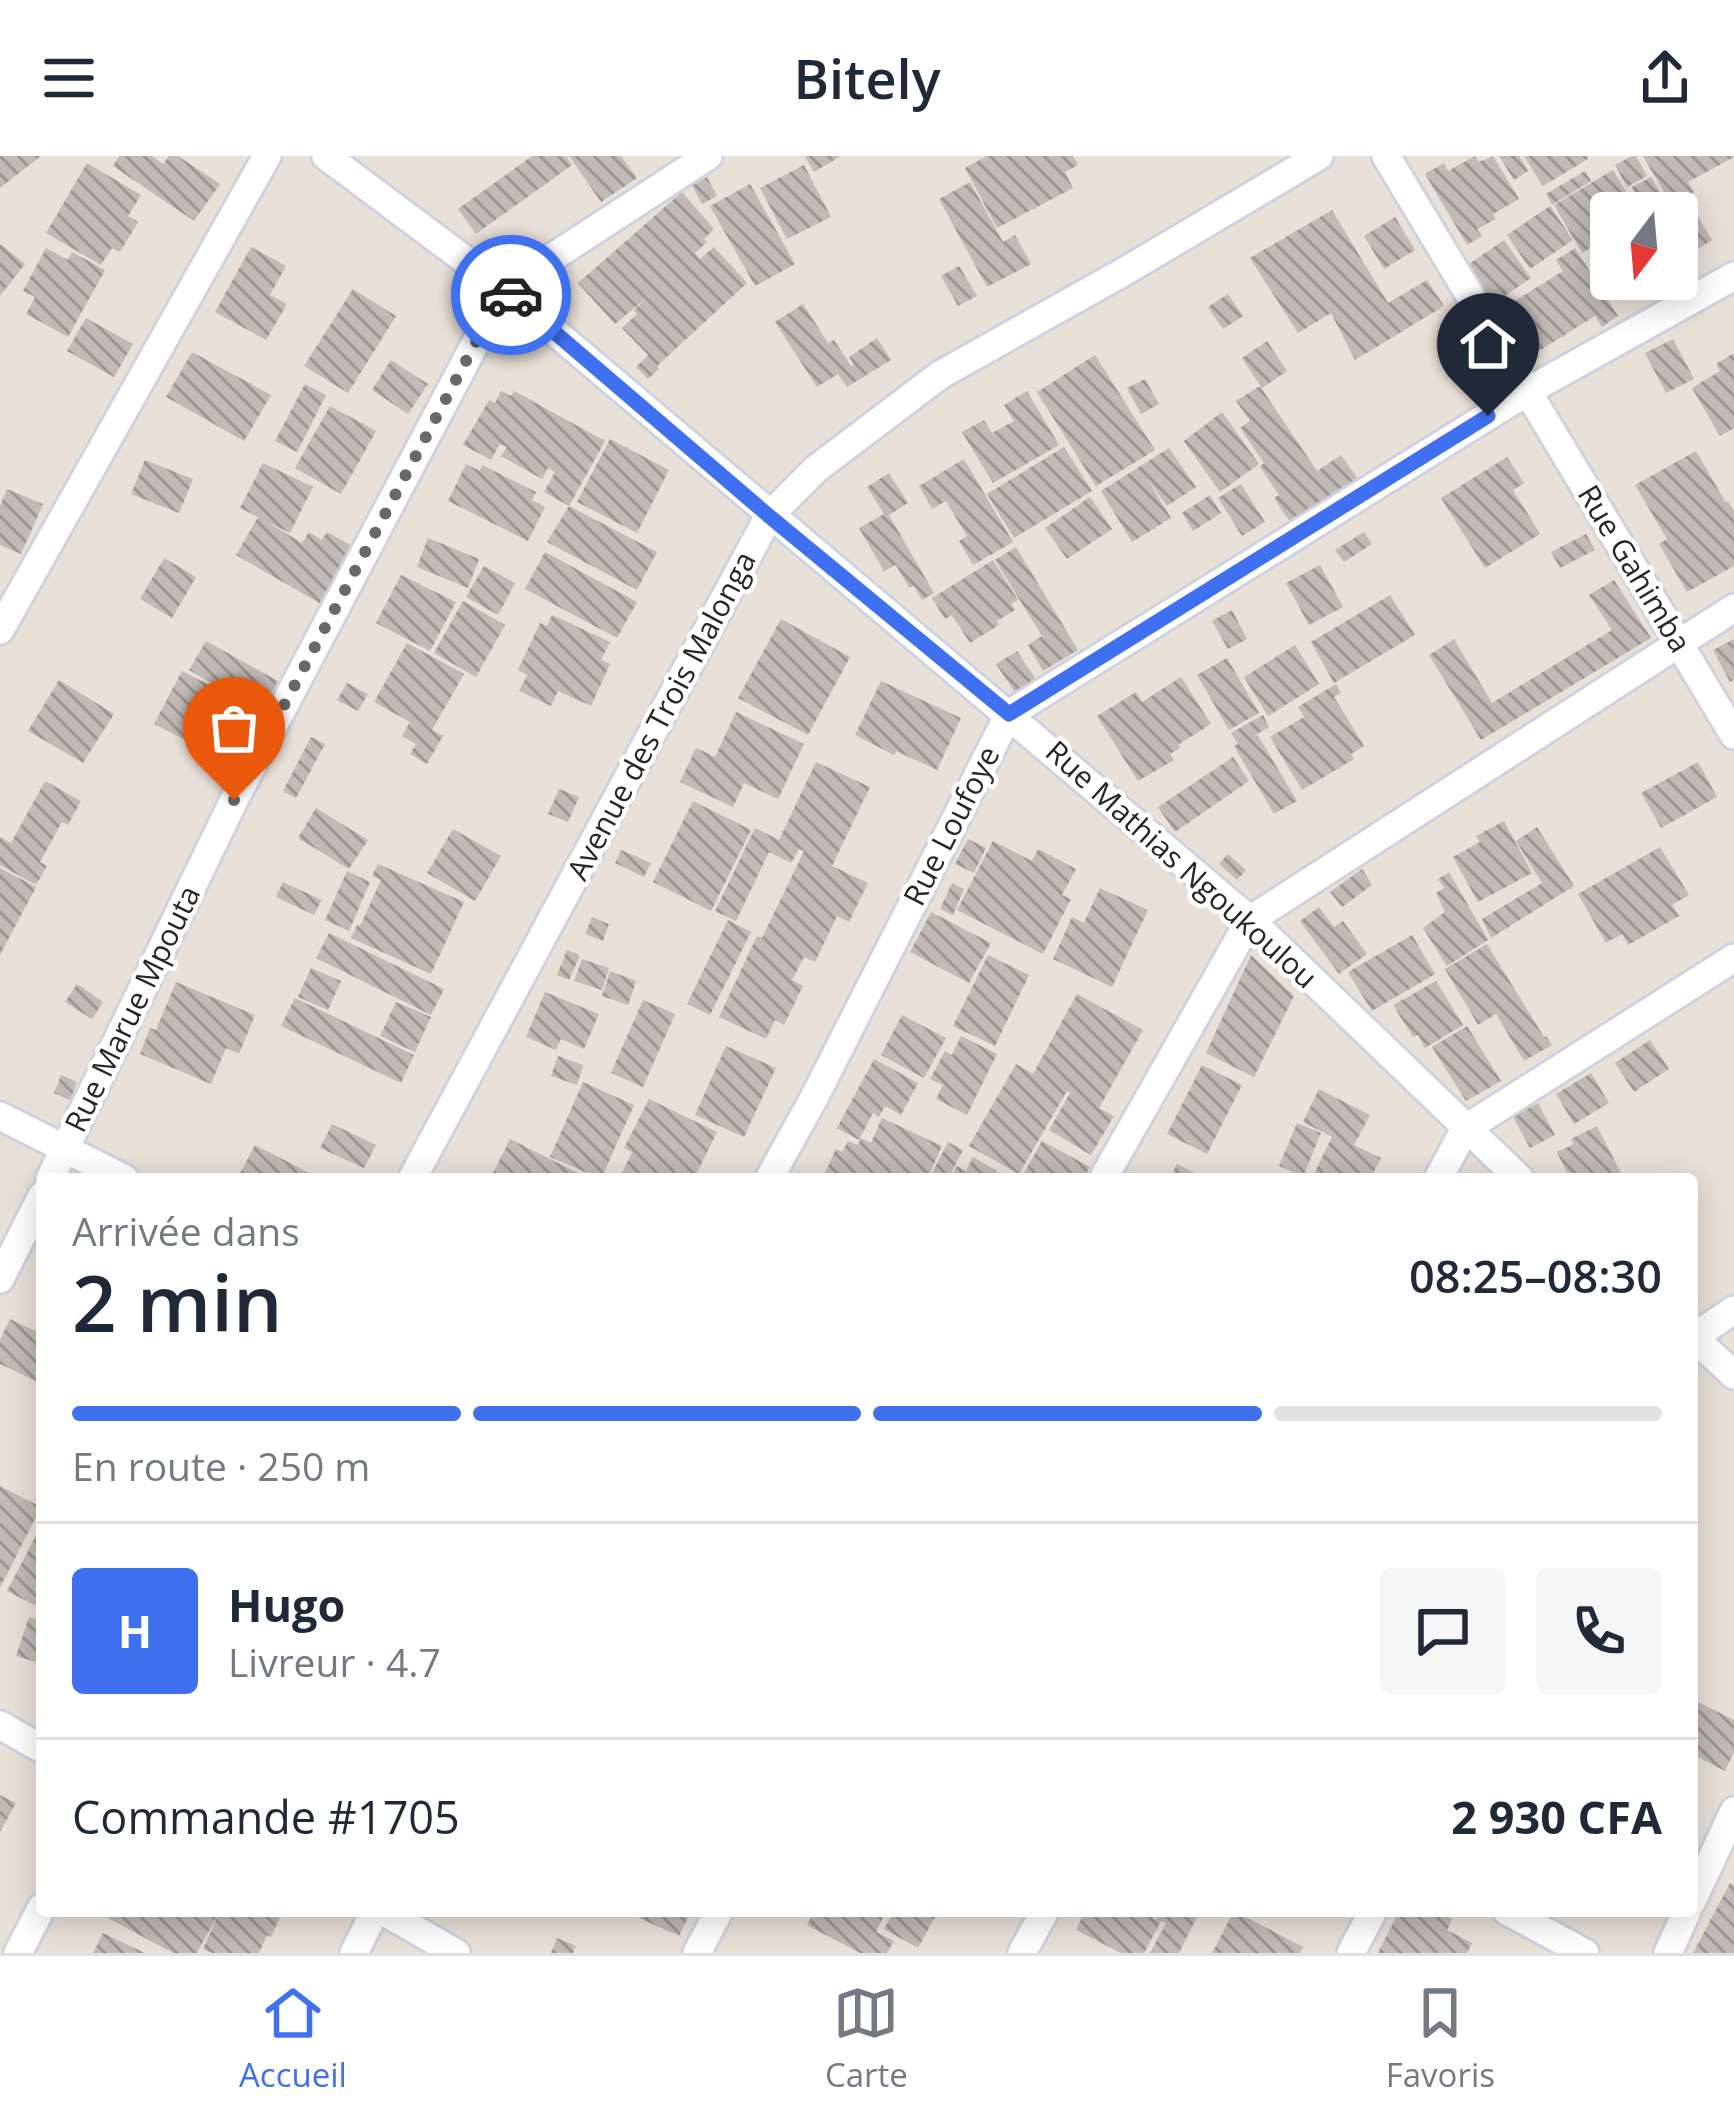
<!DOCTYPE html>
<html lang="fr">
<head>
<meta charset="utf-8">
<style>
	:root { --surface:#fff; --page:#f6f6f7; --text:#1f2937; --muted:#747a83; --line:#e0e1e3; --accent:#3e70f0 }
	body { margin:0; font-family:"Open Sans",sans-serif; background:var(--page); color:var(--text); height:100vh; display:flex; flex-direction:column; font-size:45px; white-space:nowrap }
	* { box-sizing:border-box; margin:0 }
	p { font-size:39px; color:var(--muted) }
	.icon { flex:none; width:66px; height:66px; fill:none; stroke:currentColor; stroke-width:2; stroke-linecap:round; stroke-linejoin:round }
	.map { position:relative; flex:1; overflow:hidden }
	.details { position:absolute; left:36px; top:1017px; width:1662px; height:744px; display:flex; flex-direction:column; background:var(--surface); border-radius:12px; box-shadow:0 6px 30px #0003 }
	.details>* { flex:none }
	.needle { width:78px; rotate:196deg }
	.buttons { position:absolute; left:1590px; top:36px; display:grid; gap:24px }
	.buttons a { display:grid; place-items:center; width:108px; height:108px; border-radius:12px; background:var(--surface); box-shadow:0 6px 30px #0003; font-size:60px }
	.pin { position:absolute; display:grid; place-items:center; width:102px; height:102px; color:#fff; margin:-123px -51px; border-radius:50% 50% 50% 0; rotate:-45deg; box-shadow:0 0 12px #0007 }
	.pin .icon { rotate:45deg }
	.courier { position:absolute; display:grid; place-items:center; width:120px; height:120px; margin:-60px; border:9px solid #3e70f0; border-radius:50%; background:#fff; color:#222; box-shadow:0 3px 15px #0007 }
	.headline em { font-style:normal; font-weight:600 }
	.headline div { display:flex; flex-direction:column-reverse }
	.headline { display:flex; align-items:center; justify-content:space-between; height:204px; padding:0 36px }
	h1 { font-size:78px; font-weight:600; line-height:90px }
	.bar { display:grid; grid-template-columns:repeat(4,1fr); gap:18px 12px; align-content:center; height:144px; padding:0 36px }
	.bar i { height:15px; border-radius:9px; background:var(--line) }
	.bar .active { background:var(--accent) }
	.bar p { grid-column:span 4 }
	.line { display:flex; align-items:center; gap:30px; padding:0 36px; border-top:3px solid var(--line) }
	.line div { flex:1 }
	.round { display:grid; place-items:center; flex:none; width:126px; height:126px; border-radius:12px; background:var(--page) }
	header { display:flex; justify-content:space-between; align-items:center; height:156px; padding:0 36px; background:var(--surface); font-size:54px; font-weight:600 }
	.tab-bar { display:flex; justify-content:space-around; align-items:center; height:168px; border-top:3px solid var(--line); background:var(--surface); font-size:33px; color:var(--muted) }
	.tab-bar a { display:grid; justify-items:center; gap:6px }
	.tab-bar .active { color:var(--accent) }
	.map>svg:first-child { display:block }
	.building { fill:url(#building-back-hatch) }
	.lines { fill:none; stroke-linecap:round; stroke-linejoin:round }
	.street-casing { stroke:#ced3df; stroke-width:33 }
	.street { stroke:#fff; stroke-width:27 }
	.done { stroke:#6a6764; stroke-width:12; stroke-dasharray:0 21.6 }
	.route { stroke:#3e70f0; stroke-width:15 }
	.labels { text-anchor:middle; stroke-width:9; stroke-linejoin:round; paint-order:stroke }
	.street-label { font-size:30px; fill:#262626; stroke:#fff }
</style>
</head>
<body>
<header><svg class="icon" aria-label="menu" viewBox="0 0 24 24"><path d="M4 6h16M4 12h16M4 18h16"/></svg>Bitely<svg class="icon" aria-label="share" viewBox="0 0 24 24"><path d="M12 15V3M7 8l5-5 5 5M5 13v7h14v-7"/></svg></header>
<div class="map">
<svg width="1734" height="1797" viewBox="0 0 1734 1797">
	<defs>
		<pattern id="building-back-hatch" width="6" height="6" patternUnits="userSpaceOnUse" patternTransform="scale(3)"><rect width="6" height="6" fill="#c1bab5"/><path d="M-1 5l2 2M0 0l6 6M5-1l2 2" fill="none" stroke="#9d9793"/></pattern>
	</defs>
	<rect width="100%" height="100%" fill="#e9e0d8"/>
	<g class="building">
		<polygon points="0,0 41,0 0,32"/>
		<polygon points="119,0 152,0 163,8 169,0 178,0 220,28 194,65 113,10"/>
		<polygon points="532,0 566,0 572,9 476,78 458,53"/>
		<polygon points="569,0 621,0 637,22 601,46"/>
		<polygon points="805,0 841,0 814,16"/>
		<polygon points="987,0 1073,0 1078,9 1065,16 1073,32 997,72 965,12"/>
		<polygon points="1475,0 1479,6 1493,0 1519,43 1493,58 1496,63 1477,73 1482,80 1467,89 1425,18 1444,7 1448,15"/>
		<polygon points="1499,0 1519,0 1528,15 1514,24"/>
		<polygon points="1524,0 1587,0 1588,3 1543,30"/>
		<polygon points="1632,0 1636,0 1647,20 1627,31 1615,9"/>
		<polygon points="1643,0 1734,0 1734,1 1688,26 1694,36 1671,48"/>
		<polygon points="87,7 141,39 128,60 138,66 120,96 112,92 101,109 46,77"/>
		<polygon points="804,9 831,61 787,83 760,32"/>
		<polygon points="1613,14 1639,57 1611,57 1611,80 1582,97 1554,49"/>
		<polygon points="1585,15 1591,25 1552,49 1546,38"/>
		<polygon points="707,21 717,40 702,48 692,29"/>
		<polygon points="1651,21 1660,36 1640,46 1632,31"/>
		<polygon points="970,26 1003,86 1015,79 1031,108 987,131 939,43"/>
		<polygon points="750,28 795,108 755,130 710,50"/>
		<polygon points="682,36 714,73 704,83 707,86 695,97 700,103 714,91 747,127 657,210 659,213 648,223 636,211 648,199 622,172 637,158 634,154 650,139 615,168 578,127"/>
		<polygon points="1690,47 1712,84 1693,96 1677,67 1677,54"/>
		<polygon points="1550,50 1573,84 1530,113 1507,79"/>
		<polygon points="1332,54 1388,147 1427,124 1444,150 1355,204 1331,157 1298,177 1250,102"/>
		<polygon points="1395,61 1415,94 1384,113 1364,80"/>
		<polygon points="1677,73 1697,105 1677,118"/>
		<polygon points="1504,84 1531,122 1493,148 1466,110"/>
		<polygon points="0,88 25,108 0,140"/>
		<polygon points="251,91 286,110 270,139 287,148 266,184 215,156"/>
		<polygon points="46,92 68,104 72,96 105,114 68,181 26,158 35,141 23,135"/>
		<polygon points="1575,92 1618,160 1602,171 1595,160 1526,203 1497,156 1563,115 1556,104"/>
		<polygon points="959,110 977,140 958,150 941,120"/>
		<polygon points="353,133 396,160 348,237 304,210"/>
		<polygon points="1228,138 1243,160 1223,173 1208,151"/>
		<polygon points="803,148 828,187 834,184 851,210 854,209 849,201 877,182 891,204 847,231 838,218 817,231 775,166"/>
		<polygon points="86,162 133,188 114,221 67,195"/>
		<polygon points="1673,183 1694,223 1666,237 1645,197"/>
		<polygon points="1267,185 1287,215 1262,232 1242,202"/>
		<polygon points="192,196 271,239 244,285 166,241"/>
		<polygon points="1734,197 1734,272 1720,280 1692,232 1720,215 1716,208"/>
		<polygon points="1095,199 1155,294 1096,330 1037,236"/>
		<polygon points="391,204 428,228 408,258 372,234"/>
		<polygon points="1145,223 1159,248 1141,258 1127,232"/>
		<polygon points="305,228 326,239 297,296 275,285"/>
		<polygon points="1260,230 1317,315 1341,299 1358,323 1290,366 1274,342 1279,339 1260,311 1264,307 1240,272 1250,265 1236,245"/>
		<polygon points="501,235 511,240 514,235 605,285 569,350 544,336 555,316 548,312 542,323 501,300 507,291 500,288 491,304 463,289 489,244 495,247"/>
		<polygon points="1027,235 1059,289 993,327 962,276 984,264 992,277 1014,265 1004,249"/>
		<polygon points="330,250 376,275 341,338 295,312"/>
		<polygon points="1222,256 1259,308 1220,336 1184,285"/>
		<polygon points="610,283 669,314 637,377 577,346"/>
		<polygon points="1064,291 1092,335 1014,382 987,338"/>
		<polygon points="1169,292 1196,331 1167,350 1146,321 1171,362 1132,386 1101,335"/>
		<polygon points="1696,295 1726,347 1728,345 1734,355 1734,410 1687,436 1659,388 1667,383 1635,329"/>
		<polygon points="1507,301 1524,327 1513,334 1540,378 1485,412 1441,342"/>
		<polygon points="964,303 1013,386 973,409 959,385 967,380 946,345 932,353 919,330"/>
		<polygon points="145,304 193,323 179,357 131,338"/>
		<polygon points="263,307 313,331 290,377 265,365 302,387 309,376 322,384 327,376 354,391 321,448 236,399 258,361 240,352"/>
		<polygon points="466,308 480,315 482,309 536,336 532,344 545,351 528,385 448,345"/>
		<polygon points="889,317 908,347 889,359 934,437 922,444 914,430 909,432 896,409 884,415 859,372 884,358 867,331"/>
		<polygon points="1241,328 1265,366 1242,380 1218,342"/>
		<polygon points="7,333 43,348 21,398 0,389 0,350"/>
		<polygon points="1210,339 1221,357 1193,375 1182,357"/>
		<polygon points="1090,341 1112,373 1067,403 1045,372"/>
		<polygon points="569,350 657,396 637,434 547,386"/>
		<polygon points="1364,376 1372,388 1344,406 1335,394"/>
		<polygon points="1586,378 1595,394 1560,412 1551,396"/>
		<polygon points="428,382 479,403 468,432 417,411"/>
		<polygon points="1016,391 1078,494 1043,515 1028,489 1042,480 995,404"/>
		<polygon points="545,396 637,446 617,482 525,433"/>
		<polygon points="164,402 196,421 172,462 140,443"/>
		<polygon points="993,404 1018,444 1011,448 1015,454 997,465 999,469 970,487 952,459 945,463 932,442"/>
		<polygon points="1320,409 1343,451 1309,469 1286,427"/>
		<polygon points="484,410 515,427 498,459 466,441"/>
		<polygon points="401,419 456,446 430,495 376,467"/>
		<polygon points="1614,424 1651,482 1481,584 1429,499 1454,483 1492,547 1612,474 1589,439"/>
		<polygon points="1390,439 1415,479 1334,527 1311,486"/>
		<polygon points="463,445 505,469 476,521 434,497"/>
		<polygon points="1232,454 1247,483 1228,493 1212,465"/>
		<polygon points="552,459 610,486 601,504 610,508 591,550 558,535 551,550 519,535 527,519 518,514 540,467 547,470"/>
		<polygon points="781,463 850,501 808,579 738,542"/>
		<polygon points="1734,483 1734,524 1730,526 1713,494"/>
		<polygon points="206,485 278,525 261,555 189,514"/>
		<polygon points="407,487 464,518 432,574 443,580 427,608 410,598 416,588 402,580 410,566 374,546"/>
		<polygon points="1295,489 1319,528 1268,560 1244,521"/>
		<polygon points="1017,495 1037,525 1016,538 996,508"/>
		<polygon points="1227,502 1259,557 1229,574 1197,519"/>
		<polygon points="182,515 213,531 206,546 215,551 208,563 224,571 210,597 154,568"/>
		<polygon points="1181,521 1211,568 1178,589 1180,592 1170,598 1174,604 1138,625 1097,560 1136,536 1142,546"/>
		<polygon points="59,524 114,558 83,607 28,575"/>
		<polygon points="881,525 961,562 937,614 896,595 894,599 855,579"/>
		<polygon points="347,527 368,538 358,555 337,544"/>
		<polygon points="1336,528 1341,537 1334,541 1364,590 1351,598 1354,603 1302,634 1270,581 1304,561 1298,551"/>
		<polygon points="736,556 804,588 778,643 744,627 733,651 680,626 696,592 715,601"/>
		<polygon points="1263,559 1269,571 1257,578 1297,645 1274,658 1234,590 1238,588 1231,577"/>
		<polygon points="311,581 325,588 296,642 283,635"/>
		<polygon points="1233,601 1249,625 1175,676 1158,651"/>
		<polygon points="816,606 870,631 832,710 868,727 849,766 837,760 815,806 804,801 792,824 803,830 784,869 775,864 766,883 719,861 757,780 762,782 804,695 799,693 791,707 769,696 736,765 715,755 755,672 779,684"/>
		<polygon points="1698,606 1717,641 1661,672 1641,637"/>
		<polygon points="45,625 81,645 68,669 62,666 40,706 47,710 36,729 0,709 0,681 11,687"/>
		<polygon points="559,633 579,641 568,666 548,658"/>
		<polygon points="693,645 751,674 711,755 653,726"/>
		<polygon points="316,652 368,684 349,713 298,682"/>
		<polygon points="1504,665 1532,717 1478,746 1453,701 1480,686 1476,680"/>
		<polygon points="1537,671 1574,730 1491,782 1482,763 1542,727 1516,685"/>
		<polygon points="453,673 501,700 475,745 427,717"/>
		<polygon points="968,683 986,692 974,717 955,708"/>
		<polygon points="993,685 1032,705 1038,693 1076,713 1062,739 1071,743 1043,798 957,754"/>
		<polygon points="1660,691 1689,739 1672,749 1679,760 1628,789 1622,778 1606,787 1578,738"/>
		<polygon points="621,694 651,707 644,721 615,707"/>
		<polygon points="1228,698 1246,714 1237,724 1219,708"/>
		<polygon points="378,708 464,746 431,818 351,782 357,769 360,770 381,724 372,720"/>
		<polygon points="0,712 36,731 0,799"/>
		<polygon points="1362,713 1372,729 1342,751 1330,736"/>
		<polygon points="347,715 370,726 349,775 325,764"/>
		<polygon points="1449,716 1488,784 1447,810 1423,772 1445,756 1436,737 1444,732 1438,723"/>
		<polygon points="283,726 322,744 314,759 276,741"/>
		<polygon points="952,727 964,733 953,759 940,753"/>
		<polygon points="1100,732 1148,754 1112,831 1053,803 1072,761 1084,767"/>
		<polygon points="1319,751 1334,771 1343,765 1367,798 1339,818 1300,765"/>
		<polygon points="931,756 991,787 969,827 910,796"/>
		<polygon points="592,761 609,768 603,785 585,778"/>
		<polygon points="728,764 751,776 710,859 687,848"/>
		<polygon points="329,777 444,833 431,859 316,802"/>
		<polygon points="1412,779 1435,818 1372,855 1348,816"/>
		<polygon points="1487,788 1544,881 1546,880 1552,889 1524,905 1496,858 1478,869 1445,813"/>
		<polygon points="567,794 580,799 569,824 557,819"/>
		<polygon points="988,799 1029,819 995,890 953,870"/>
		<polygon points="1251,799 1294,840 1254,921 1206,897"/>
		<polygon points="582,803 609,812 602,834 574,825"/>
		<polygon points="311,812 341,825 328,854 298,841"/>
		<polygon points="610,815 636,825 628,849 602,840"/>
		<polygon points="1436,825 1463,869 1425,892 1418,879 1413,881 1393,849"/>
		<polygon points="176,826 255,859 239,898 226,892 211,928 140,898 150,872 156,874"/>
		<polygon points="77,828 103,846 92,863 65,846"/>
		<polygon points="545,836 599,858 584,893 561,883 556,894 526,881"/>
		<polygon points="1077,838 1143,874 1099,952 1114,960 1091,999 1049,974 1070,937 1067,935 1019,1018 969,990 1016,908 1033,918"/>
		<polygon points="295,842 414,899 401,927 281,870"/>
		<polygon points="643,844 675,858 643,931 611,917"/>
		<polygon points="396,846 431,861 415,896 380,880"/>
		<polygon points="902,859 946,882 924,922 881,899"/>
		<polygon points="1467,870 1501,925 1466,945 1432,891"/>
		<polygon points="961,880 997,898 967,959 936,943 943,929 930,923 945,895 952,899"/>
		<polygon points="1650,884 1669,913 1634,936 1615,907"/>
		<polygon points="726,890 776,912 744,981 695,959"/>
		<polygon points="558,900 583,909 577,929 551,920"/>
		<polygon points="874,903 918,927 901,959 885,950 879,961 873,957 859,984 837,972"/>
		<polygon points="1202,909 1242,929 1207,998 1167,978"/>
		<polygon points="1591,917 1609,947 1574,968 1556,938"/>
		<polygon points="61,919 77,926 70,944 54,937"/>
		<polygon points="583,926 634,949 601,1023 550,1001"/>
		<polygon points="1319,933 1370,959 1354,989 1381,1002 1370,1023 1312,1022 1332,981 1303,966"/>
		<polygon points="649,943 717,976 694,1023 619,1023 632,996 624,992"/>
		<polygon points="1538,947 1555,979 1530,992 1513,961"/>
		<polygon points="882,962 942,990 927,1023 822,1023 836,993 842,996 848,985 858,989 861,982 871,987"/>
		<polygon points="1297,967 1321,977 1303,1021 1279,1010"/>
		<polygon points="332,968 376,989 364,1012 320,992"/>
		<polygon points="1597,970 1624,1023 1581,1023 1578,1017 1569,1021 1557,996 1574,988 1571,983"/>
		<polygon points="510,983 590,1023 490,1023"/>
		<polygon points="1042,985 1090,1011 1083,1023 1030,1023 1023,1019"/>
		<polygon points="948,986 963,994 948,1023 929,1023"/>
		<polygon points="255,989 321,1023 237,1023"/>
		<polygon points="973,1001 997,1015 995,1018 1005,1023 950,1023 957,1010 966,1015"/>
		<polygon points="1177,1008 1206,1023 1170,1023"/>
		<polygon points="10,1163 42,1178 42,1228 0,1208 0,1184"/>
		<polygon points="0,1330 41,1351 0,1432"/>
		<polygon points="42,1368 42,1453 7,1435"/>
		<polygon points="29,1461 42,1465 42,1508 16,1500"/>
		<polygon points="1692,1543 1734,1564 1734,1596 1725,1615 1692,1598"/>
		<polygon points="0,1639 16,1647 0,1676"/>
		<polygon points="1730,1727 1734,1729 1734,1797 1693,1797"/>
		<polygon points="95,1755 204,1755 216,1762 197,1797 173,1797"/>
		<polygon points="220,1755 283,1755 271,1781 267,1779 259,1797 212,1797 203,1793"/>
		<polygon points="643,1755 691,1755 679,1780 639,1762"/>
		<polygon points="814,1755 838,1755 846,1759 847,1755 886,1755 876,1776 894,1785 887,1797 860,1797 807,1769"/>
		<polygon points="894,1755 928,1755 936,1759 918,1792 884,1773"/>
		<polygon points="1085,1755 1157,1755 1153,1762 1156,1764 1160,1755 1200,1755 1179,1797 1150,1797 1166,1767 1161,1765 1144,1797 1121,1797 1076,1774"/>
		<polygon points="1234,1755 1303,1791 1300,1797 1212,1797"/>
		<polygon points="1399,1755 1436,1755 1452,1763 1447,1774 1472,1787 1467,1797 1378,1797"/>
		<polygon points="103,1777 145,1797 93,1797"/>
		<polygon points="557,1782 576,1790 573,1797 551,1797"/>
	</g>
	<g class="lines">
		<defs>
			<g id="street">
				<polyline points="326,0 504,133 1250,764 1520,1023"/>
				<polyline points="1386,0 1734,579"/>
				<polyline points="0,474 267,0"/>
				<polyline points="0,960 125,1023"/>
				<polyline points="50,1023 234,644 504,133 708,0"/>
				<polyline points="412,1023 769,360 816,313 940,219 1127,114 1319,0"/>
				<polyline points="769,1023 815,940 1009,558 1528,235 1734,120"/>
				<polyline points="1103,1023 1250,764 1734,452"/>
				<polyline points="1438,1023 1465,973 1734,802"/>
				<polyline points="0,1123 42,1040"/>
				<polyline points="1692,1180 1734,1219"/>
				<polyline points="1692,1182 1734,1154"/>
				<polyline points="0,1569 42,1593"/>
				<polyline points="1692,1745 1734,1655"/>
				<polyline points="383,1755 456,1797"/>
				<polyline points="1507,1755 1585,1797"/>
				<polyline points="18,1797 42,1751"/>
				<polyline points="354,1797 375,1755"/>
				<polyline points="697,1797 719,1755"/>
				<polyline points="1022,1797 1045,1755"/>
				<polyline points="1351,1797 1373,1755"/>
				<polyline points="1668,1797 1687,1755"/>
			</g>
		</defs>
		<use href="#street" class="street-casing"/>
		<use href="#street" class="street"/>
	</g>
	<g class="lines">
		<polyline class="done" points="234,644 504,133 511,139"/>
		<polyline class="route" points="511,139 769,360 1009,558 1488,260"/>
	</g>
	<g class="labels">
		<g class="street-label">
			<text transform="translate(1634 413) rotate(59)" y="10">Rue Gahimba</text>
			<text transform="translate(662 560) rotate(-62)" y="10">Avenue des Trois Malonga</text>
			<text transform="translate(952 670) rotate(-63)" y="10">Rue Loufoye</text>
			<text transform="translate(1181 709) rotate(42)" y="10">Rue Mathias Ngoukoulou</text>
			<text transform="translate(133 853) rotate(-64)" y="10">Rue Marue Mpouta</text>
		</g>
	</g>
</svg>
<div class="buttons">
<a><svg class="needle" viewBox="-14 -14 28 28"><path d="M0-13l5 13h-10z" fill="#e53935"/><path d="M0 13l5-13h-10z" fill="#747a83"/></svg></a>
</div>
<div class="pin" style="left:234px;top:644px;background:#ea580c"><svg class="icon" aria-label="bag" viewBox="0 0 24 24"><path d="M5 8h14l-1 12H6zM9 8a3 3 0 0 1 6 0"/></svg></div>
<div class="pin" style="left:1488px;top:260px;background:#1f2937"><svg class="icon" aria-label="home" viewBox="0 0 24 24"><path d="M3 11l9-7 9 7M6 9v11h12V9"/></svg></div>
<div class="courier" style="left:511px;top:139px"><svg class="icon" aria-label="car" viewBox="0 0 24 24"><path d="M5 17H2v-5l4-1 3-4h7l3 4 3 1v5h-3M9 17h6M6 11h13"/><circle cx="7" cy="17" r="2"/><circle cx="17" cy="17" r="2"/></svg></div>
<section class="details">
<div class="headline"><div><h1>2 min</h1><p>Arrivée dans</p></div><em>08:25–08:30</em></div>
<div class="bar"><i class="active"></i><i class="active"></i><i class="active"></i><i></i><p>En route · 250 m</p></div>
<div class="line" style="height:216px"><b class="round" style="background:var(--accent);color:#fff">H</b><div><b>Hugo</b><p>Livreur · 4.7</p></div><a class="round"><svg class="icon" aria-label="chat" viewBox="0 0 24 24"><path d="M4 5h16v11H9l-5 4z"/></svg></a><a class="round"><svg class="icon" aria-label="phone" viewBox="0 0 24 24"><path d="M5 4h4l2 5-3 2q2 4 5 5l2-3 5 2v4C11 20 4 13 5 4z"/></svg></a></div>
<div class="line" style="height:156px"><div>Commande #1705</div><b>2 930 CFA</b></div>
</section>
</div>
<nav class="tab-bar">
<a class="active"><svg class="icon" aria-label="home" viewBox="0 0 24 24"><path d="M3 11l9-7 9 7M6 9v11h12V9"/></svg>Accueil</a>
<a><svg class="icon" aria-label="map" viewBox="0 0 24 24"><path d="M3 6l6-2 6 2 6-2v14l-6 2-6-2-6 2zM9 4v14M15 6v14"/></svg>Carte</a>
<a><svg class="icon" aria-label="saved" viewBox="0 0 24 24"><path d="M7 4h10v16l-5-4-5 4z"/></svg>Favoris</a>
</nav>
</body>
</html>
